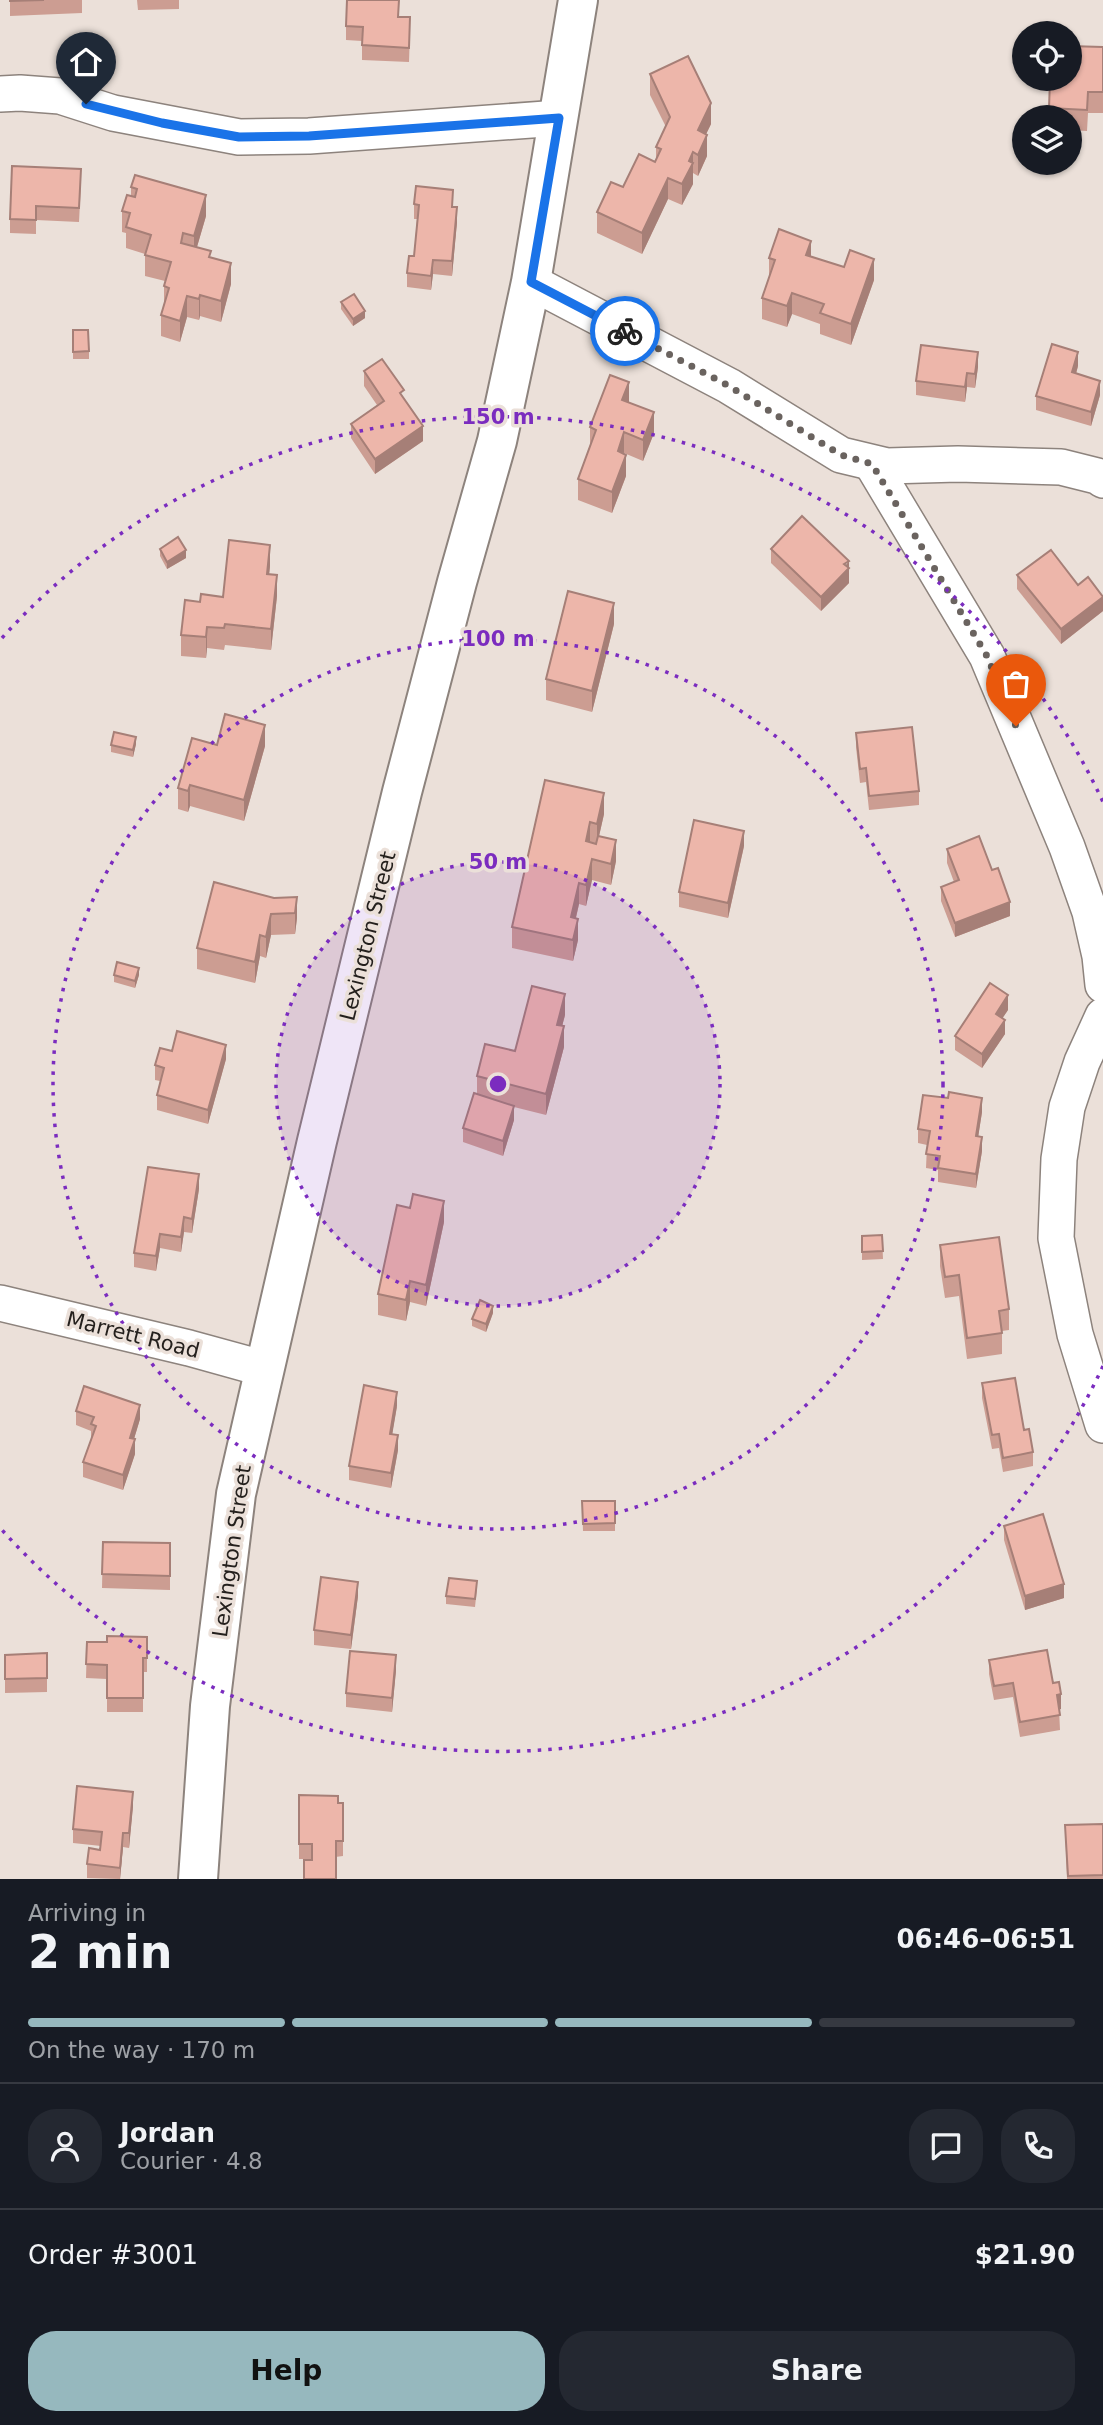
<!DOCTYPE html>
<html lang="en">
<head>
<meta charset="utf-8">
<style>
	:root { --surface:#171b24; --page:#242831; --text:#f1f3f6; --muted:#9ea1a6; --line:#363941; --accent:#96b8be }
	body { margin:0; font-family:"DejaVu Sans",sans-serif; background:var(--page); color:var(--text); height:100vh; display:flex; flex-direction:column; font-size:26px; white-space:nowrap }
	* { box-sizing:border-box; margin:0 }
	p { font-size:23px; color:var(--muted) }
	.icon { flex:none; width:38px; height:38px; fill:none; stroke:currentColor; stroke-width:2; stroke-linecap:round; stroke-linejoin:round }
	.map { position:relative; height:1879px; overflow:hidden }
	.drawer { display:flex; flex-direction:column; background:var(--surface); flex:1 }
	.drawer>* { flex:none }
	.fabs { position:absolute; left:1012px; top:21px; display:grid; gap:14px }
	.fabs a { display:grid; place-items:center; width:70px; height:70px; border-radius:50%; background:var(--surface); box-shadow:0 2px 5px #0004; font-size:35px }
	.pin { position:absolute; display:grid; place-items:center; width:60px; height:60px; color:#fff; margin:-72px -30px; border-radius:50% 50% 50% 0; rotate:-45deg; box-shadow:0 0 7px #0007 }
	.pin .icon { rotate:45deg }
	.courier { position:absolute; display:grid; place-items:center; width:70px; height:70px; margin:-35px; border:5px solid #1a73e8; border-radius:50%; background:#fff; color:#222; box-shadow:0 2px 9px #0007 }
	.summary em { font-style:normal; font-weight:600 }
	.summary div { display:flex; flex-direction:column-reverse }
	.summary { display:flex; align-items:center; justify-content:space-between; height:119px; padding:0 28px }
	h1 { font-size:46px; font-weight:600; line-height:52px }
	.bar { display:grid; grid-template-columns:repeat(4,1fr); gap:10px 7px; align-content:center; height:84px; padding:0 28px }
	.bar i { height:9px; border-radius:5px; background:var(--line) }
	.bar .selected { background:var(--accent) }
	.bar p { grid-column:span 4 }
	.line { display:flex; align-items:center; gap:18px; padding:0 28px; border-top:2px solid var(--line) }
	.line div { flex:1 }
	.round { display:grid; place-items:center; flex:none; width:74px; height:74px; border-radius:28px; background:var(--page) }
	.action { display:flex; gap:14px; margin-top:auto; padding:14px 28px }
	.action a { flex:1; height:80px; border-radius:28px; background:var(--accent); color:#111; font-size:28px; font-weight:600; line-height:80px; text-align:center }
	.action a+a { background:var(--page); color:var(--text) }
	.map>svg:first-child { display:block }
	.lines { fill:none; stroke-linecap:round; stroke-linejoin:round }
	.minor-casing { stroke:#8d837d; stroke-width:38 }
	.tertiary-casing { stroke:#8d837d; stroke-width:42 }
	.minor { stroke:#fff; stroke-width:35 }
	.tertiary { stroke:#fff; stroke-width:38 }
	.wall { fill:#cc9d92 }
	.shaded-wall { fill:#a67f77 }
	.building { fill:#edb6aa; stroke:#a67f77; stroke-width:2 }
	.done { stroke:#6a635f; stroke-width:7; stroke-dasharray:0 12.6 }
	.route { stroke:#1a73e8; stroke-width:9 }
	.ring { fill:none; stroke:#7b2cbf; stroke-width:3.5; stroke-dasharray:3.5 7 }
	.labels { text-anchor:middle; stroke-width:7; stroke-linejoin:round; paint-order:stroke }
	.street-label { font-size:21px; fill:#24201d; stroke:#ebe0d9 }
	.centre { fill:#7b2cbf; stroke:#ebe0d9; stroke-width:3.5 }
	.ring-label { font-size:21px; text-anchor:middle; font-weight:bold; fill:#7b2cbf; stroke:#ebe0d9; stroke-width:7; stroke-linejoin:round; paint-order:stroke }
</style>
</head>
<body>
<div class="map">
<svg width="1103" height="1879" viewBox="0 0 1103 1879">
	<rect width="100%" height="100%" fill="#ebe0d9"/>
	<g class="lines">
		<defs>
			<g id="minor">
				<polyline points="0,94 20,93 60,96 113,113 239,137 309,136 559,118"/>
				<polyline points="531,282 729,386 841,455 887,466 958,464 1061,467 1097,476 1103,480"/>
				<polyline points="872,464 987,656 1067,847 1090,912 1100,956 1103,985"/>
				<polyline points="1103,1016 1082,1062 1067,1107 1059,1159 1056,1238 1075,1334 1103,1425"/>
				<polyline points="0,1303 189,1348 265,1369"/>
			</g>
			<polyline id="tertiary" points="198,1879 210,1706 236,1494 317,1141 402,792 457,582 497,441 531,282 578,0"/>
		</defs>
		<use href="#minor" class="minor-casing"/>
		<use href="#tertiary" class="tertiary-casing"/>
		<use href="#minor" class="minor"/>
		<use href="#tertiary" class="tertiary"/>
	</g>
	<g class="wall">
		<polygon points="10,0 82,0 82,13 10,16"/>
		<polygon points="137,0 179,0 179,9 138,10"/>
		<polygon points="399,17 410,32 409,62 362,60 362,41 346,40 346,26"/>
		<polygon points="1103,47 1103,113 1088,113 1087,131 1069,130 1069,117 1049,117 1050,80 1059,80"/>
		<polygon points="650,74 711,124 706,134 707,156 698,176 693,173 693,184 682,205 668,199 642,254 597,233 597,212 655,162 656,159 656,147 666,127 650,95"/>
		<polygon points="135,175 206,216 197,247 211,257 231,284 221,322 200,316 199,320 187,317 180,342 161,336 161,315 164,306 164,286 165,281 145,276 145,254 126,248 126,233 122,232 122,211 131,196 131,187"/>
		<polygon points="81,183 79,222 36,220 36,234 10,233 10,219"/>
		<polygon points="414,204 453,207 457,222 452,276 433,274 431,290 407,287 407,273 414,256 417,219 414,219"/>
		<polygon points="811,256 874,280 851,345 820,334 820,324 792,314 787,327 762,319 762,298 769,277 769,258"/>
		<polygon points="341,302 365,318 353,326 341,309"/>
		<polygon points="73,330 89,351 89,359 73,359"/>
		<polygon points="1078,366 1076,374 1100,395 1091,426 1036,410 1036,396"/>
		<polygon points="978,367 975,388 967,387 965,402 916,395 916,381"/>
		<polygon points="364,371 404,399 423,441 375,474 351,438 351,424 377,405 364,386"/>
		<polygon points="629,403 654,433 643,461 624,453 626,476 612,513 578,500 578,479 590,445 590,427"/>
		<polygon points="160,549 186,558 167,569 160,556"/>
		<polygon points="771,549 849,583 821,611 771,563"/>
		<polygon points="270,566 269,574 277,596 271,650 225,645 224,650 207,648 206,658 181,656 181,635 200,602 223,597"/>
		<polygon points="1017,575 1078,585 1103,611 1061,644 1017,589"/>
		<polygon points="614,624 592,712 546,700 546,679"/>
		<polygon points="856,733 919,791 919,805 869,810 866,782 860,783 856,747"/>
		<polygon points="136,744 133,757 111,752 111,745"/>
		<polygon points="217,745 265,746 244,821 190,806 188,812 178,809 178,788"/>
		<polygon points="545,780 604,814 599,836 616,861 611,885 592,880 586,906 579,904 576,918 578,940 573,961 512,948 512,927"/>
		<polygon points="744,846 728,918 679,907 679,892"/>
		<polygon points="947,849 992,870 1010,916 955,937 941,901 941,887 954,882 947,863"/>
		<polygon points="297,897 297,918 295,934 271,935 266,958 260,956 255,983 197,969 197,948 274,898"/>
		<polygon points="114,975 139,975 135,988 114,982"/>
		<polygon points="1008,1010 1002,1018 1005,1034 982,1068 955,1050 955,1036"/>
		<polygon points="565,1015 562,1026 564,1047 546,1115 514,1107 514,1120 503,1156 463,1142 463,1128 477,1094 477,1076 515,1051"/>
		<polygon points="172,1051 226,1059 208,1124 157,1110 157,1095 160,1081 155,1080 155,1065"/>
		<polygon points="982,1112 978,1137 982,1151 976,1188 938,1182 938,1170 926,1168 927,1145 918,1143 918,1129"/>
		<polygon points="199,1189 192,1233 184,1232 181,1252 160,1248 156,1271 134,1267 134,1253"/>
		<polygon points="444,1222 426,1306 410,1302 406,1321 378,1315 378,1294"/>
		<polygon points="882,1235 883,1259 862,1260 862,1236"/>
		<polygon points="940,1245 1009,1309 1009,1330 1002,1331 1002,1354 967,1359 959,1296 945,1298 940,1266"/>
		<polygon points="493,1313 486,1332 472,1326 472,1319"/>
		<polygon points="982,1383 1024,1430 1033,1452 1033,1466 1003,1472 999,1448 992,1449 982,1398"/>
		<polygon points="397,1406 392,1434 398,1450 391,1488 349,1480 349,1466"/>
		<polygon points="76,1411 140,1419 134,1439 135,1454 123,1490 83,1477 83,1462 91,1439 91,1431 76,1425"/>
		<polygon points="582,1501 615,1501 615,1531 583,1531"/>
		<polygon points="1004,1526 1064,1598 1025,1610 1004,1540"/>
		<polygon points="103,1542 170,1543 170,1590 102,1588"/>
		<polygon points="477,1588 475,1607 446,1604 446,1596"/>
		<polygon points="358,1596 351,1649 314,1645 314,1630"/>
		<polygon points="147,1637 147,1672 143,1672 143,1712 107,1712 107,1679 86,1678 87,1642 107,1642"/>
		<polygon points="47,1653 47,1692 5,1693 5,1655"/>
		<polygon points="989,1660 1053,1683 1061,1709 1059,1709 1060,1730 1020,1737 1013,1697 994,1700 989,1674"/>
		<polygon points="396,1670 392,1712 346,1707 346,1693"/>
		<polygon points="299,1795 343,1803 343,1856 312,1860 312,1859 299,1859"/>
		<polygon points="133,1806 129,1848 123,1847 120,1879 87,1878 87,1864 100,1850 101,1846 73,1843 73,1829"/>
		<polygon points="1103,1824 1103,1879 1067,1879 1065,1825"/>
	</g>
	<g class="shaded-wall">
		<polygon points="711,103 711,124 698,151 698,130"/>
		<polygon points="707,135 707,156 698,176 698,155"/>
		<polygon points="693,152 693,184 682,205 682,184 689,161"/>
		<polygon points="668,178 668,199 642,254 642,233"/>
		<polygon points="206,195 206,216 194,257 194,236"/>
		<polygon points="457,207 457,222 452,276 452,261"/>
		<polygon points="811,241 811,262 806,255"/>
		<polygon points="874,259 874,280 851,345 851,324"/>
		<polygon points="433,260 433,274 431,290 431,276"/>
		<polygon points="231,263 231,284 221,322 221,301"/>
		<polygon points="792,293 792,314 787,327 787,306"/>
		<polygon points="200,295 200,316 199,320 199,299"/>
		<polygon points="187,296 187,317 180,342 180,321"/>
		<polygon points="365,311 365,318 353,326 353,319"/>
		<polygon points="978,352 978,367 975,388 975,374"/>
		<polygon points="1078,352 1078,366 1072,387 1072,372"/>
		<polygon points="967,373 967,387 965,402 965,387"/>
		<polygon points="1100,381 1100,395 1091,426 1091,412"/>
		<polygon points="629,382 629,403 622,400"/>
		<polygon points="654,412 654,433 643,461 643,440"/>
		<polygon points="423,426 423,441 375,474 375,459"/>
		<polygon points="624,432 624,453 618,451"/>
		<polygon points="626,455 626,476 612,513 612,492"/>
		<polygon points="270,545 270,566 267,595 267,574"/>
		<polygon points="186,550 186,558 167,569 167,562"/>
		<polygon points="849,561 849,583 821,611 821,597"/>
		<polygon points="277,575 277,596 271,650 271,629"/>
		<polygon points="1103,597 1103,611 1061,644 1061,629"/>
		<polygon points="614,603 614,624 592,712 592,691"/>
		<polygon points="207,627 207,648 206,658 206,637"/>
		<polygon points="265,725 265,746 244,821 244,800"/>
		<polygon points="136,737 136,744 133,757 133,750"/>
		<polygon points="190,785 190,806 188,812 188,791"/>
		<polygon points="604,793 604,814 597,845 597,824"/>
		<polygon points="590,822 590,843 586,841"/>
		<polygon points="744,831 744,846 728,918 728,903"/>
		<polygon points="616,840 616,861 611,885 611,864"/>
		<polygon points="592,859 592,880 586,906 586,885"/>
		<polygon points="579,883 579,904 571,938 571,917"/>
		<polygon points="297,897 297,918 295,934 295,913"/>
		<polygon points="1010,902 1010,916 955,937 955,923"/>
		<polygon points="271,914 271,935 266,958 266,937"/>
		<polygon points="578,919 578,940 573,961 573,940"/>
		<polygon points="260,935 260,956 255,983 255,962"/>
		<polygon points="139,968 139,975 135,988 135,981"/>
		<polygon points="565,994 565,1015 557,1046 557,1025"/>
		<polygon points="1008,995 1008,1010 996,1028 996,1014"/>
		<polygon points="1005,1020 1005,1034 982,1068 982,1054"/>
		<polygon points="564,1026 564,1047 546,1115 546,1094"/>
		<polygon points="226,1045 226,1059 208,1124 208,1110"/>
		<polygon points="982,1098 982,1112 976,1151 976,1136"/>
		<polygon points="514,1106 514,1120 503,1156 503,1141"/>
		<polygon points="982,1137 982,1151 976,1188 976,1174"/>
		<polygon points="199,1174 199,1189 192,1233 192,1219"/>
		<polygon points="444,1201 444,1222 426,1306 426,1285"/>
		<polygon points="184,1217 184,1232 181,1252 181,1237"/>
		<polygon points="160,1234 160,1248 156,1271 156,1256"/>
		<polygon points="410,1281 410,1302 406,1321 406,1300"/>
		<polygon points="493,1306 493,1313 486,1332 486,1324"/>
		<polygon points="397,1392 397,1406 390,1448 390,1434"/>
		<polygon points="140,1405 140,1419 130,1452 130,1438"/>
		<polygon points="398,1435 398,1450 391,1488 391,1473"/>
		<polygon points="135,1439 135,1454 123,1490 123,1475"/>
		<polygon points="358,1582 358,1596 351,1649 351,1635"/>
		<polygon points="1064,1584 1064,1598 1025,1610 1025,1596"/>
		<polygon points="396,1655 396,1670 392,1712 392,1698"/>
		<polygon points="1061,1694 1061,1709 1057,1710 1057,1695"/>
		<polygon points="133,1792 133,1806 129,1848 129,1833"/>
		<polygon points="123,1833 123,1847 120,1879 120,1868"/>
	</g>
	<g class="building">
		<polygon points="10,0 44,0 10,1"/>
		<polygon points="347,0 399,0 398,17 410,17 409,48 362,45 363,27 346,26"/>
		<polygon points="1069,46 1103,47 1103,92 1088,92 1087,110 1049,108 1050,80 1069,79"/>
		<polygon points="688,56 711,103 698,130 707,135 698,155 693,152 689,161 693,163 682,184 668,178 642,233 597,212 611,182 623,187 639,154 655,162 661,149 656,147 670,117 650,74"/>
		<polygon points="12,166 81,169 79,208 36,206 36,220 10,219"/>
		<polygon points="135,175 206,195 194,236 183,233 181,243 211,251 209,257 231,263 221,301 200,295 199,299 187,296 180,321 161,315 169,288 164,286 171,262 145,255 151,235 126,227 130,213 122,211 127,195 135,197 137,189 131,187"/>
		<polygon points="416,186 453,190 452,207 457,207 452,261 433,260 431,276 407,273 409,256 414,256 419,205 414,204"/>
		<polygon points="779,229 811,241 806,255 844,267 850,250 874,259 851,324 820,313 824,304 792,293 787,306 762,298 775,260 769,258"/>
		<polygon points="354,294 365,311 353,319 341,302"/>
		<polygon points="73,330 88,330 89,351 73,352"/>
		<polygon points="1052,344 1078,352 1072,372 1100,381 1091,412 1036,396"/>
		<polygon points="921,345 978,352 975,374 967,373 965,387 916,381"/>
		<polygon points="382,359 404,390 400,393 423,426 375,459 351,424 384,401 364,371"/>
		<polygon points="610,375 629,382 622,400 654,412 643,440 624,432 618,451 626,455 612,492 578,479 596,430 590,427"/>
		<polygon points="802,516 849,561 844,564 849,568 821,597 771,549"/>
		<polygon points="178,537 186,550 167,562 160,549"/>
		<polygon points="229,540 270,545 267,574 277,575 271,629 225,624 224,628 207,627 206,637 181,635 185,600 200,602 201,594 223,597"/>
		<polygon points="1051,550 1078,585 1088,577 1103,597 1061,629 1017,575"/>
		<polygon points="568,591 614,603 592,691 546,679"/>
		<polygon points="225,714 265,725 244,800 190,785 188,791 178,788 192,738 217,745"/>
		<polygon points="912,727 919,791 869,796 866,768 860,769 856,733"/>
		<polygon points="114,732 136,737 133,750 111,745"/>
		<polygon points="545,780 604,793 597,824 590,822 586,841 596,844 598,836 616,840 611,864 592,859 586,885 579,883 571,917 578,919 573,940 512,927"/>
		<polygon points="694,820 744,831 728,903 679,892"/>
		<polygon points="979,836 992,870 998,868 1010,902 955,923 941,887 959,880 947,849"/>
		<polygon points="214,882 274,898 297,897 295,913 271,914 266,937 260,935 255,962 197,948"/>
		<polygon points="117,962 139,968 135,981 114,975"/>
		<polygon points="990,983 1008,995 996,1014 1005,1020 982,1054 955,1036"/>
		<polygon points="532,986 565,994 557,1025 564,1026 546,1094 477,1076 485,1044 515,1051"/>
		<polygon points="177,1031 226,1045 208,1110 157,1095 164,1068 155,1065 160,1048 172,1051"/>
		<polygon points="949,1092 982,1098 976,1136 982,1137 976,1174 938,1168 940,1156 926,1154 930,1131 918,1129 923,1095 948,1098"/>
		<polygon points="474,1093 514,1106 503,1141 463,1128"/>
		<polygon points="148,1167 199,1174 192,1219 184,1217 181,1237 160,1234 156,1256 134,1253"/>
		<polygon points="413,1194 444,1201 426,1285 410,1281 406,1300 378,1294 397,1205 410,1208"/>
		<polygon points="882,1235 883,1251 862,1252 862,1236"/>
		<polygon points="999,1237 1009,1309 999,1311 1002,1333 967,1338 959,1275 945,1277 940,1245"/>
		<polygon points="480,1300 493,1306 486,1324 472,1319"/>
		<polygon points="1015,1378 1024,1430 1029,1429 1033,1452 1003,1458 999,1434 992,1435 982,1383"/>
		<polygon points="364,1385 397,1392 390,1434 398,1435 391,1473 349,1466"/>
		<polygon points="84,1386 140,1405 130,1438 135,1439 123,1475 83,1462 96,1426 91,1424 94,1417 76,1411"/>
		<polygon points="582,1501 615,1501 615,1523 583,1524"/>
		<polygon points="1043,1514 1064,1584 1025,1596 1004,1526"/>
		<polygon points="103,1542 170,1543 170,1576 102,1574"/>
		<polygon points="321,1577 358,1582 351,1635 314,1630"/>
		<polygon points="449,1578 477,1581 475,1599 446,1596"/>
		<polygon points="107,1636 147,1637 147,1658 143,1658 143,1698 107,1698 107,1665 86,1664 87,1642 107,1642"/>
		<polygon points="1047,1650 1053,1683 1059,1682 1061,1694 1057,1695 1060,1715 1020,1722 1013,1683 994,1686 989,1660"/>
		<polygon points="350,1651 396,1655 392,1698 346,1693"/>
		<polygon points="47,1653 47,1678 5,1679 5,1655"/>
		<polygon points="77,1786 133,1792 129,1833 123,1833 120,1868 87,1864 89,1848 100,1850 102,1832 73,1829"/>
		<polygon points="299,1795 338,1796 338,1803 343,1803 343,1841 336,1841 336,1879 304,1879 304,1860 312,1860 312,1844 299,1844"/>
		<polygon points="1103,1824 1103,1875 1068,1876 1065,1825"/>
	</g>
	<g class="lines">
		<polyline class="done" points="625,331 729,386 841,455 872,464 987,656 1016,726"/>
		<polyline class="route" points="86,104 162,123 239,137 309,136 559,118 531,282 625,331"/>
	</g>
	<circle cx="498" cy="1084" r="222" fill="#7b2cbf" fill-opacity=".12"/>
	<g class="ring">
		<circle cx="498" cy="1084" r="222"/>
		<circle cx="498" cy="1084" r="445"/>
		<path d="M1103 1366A667 667 0 0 1 2 1530M2 638A667 667 0 0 1 1103 802"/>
	</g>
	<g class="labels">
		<g class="street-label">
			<text transform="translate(368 936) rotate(-76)" y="7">Lexington Street</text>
			<text transform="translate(133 1335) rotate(14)" y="7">Marrett Road</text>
			<text transform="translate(232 1551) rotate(-82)" y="7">Lexington Street</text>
		</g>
	</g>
	<circle cx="498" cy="1084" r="10" class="centre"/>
	<g class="ring-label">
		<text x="498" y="424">150 m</text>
		<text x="498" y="646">100 m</text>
		<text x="498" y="869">50 m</text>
	</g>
</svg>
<div class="fabs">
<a><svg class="icon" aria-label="locate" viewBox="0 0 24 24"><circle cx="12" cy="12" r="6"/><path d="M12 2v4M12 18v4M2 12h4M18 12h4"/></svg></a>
<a><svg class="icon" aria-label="layers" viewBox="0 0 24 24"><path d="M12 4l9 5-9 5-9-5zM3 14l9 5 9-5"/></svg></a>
</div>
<div class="pin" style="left:1016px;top:726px;background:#ea580c"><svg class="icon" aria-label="bag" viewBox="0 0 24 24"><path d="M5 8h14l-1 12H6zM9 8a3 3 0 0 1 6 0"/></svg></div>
<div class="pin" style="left:86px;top:104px;background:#1f2937"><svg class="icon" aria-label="home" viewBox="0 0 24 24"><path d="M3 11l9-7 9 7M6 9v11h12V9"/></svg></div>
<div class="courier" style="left:625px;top:331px"><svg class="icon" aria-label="bike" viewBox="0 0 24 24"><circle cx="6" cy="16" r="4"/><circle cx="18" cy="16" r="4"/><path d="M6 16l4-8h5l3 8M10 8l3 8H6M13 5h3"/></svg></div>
</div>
<section class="drawer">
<div class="summary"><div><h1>2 min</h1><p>Arriving in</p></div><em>06:46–06:51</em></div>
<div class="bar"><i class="selected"></i><i class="selected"></i><i class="selected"></i><i></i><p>On the way · 170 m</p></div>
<div class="line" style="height:126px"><a class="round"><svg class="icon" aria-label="person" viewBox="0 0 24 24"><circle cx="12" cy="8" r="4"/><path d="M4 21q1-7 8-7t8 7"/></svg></a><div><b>Jordan</b><p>Courier · 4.8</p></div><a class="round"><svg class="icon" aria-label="chat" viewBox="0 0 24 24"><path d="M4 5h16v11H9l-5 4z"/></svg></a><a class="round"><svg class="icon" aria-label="phone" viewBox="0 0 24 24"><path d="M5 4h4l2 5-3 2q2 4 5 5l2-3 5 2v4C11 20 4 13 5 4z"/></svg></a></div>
<div class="line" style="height:91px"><div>Order #3001</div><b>$21.90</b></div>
<div class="action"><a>Help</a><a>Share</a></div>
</section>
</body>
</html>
